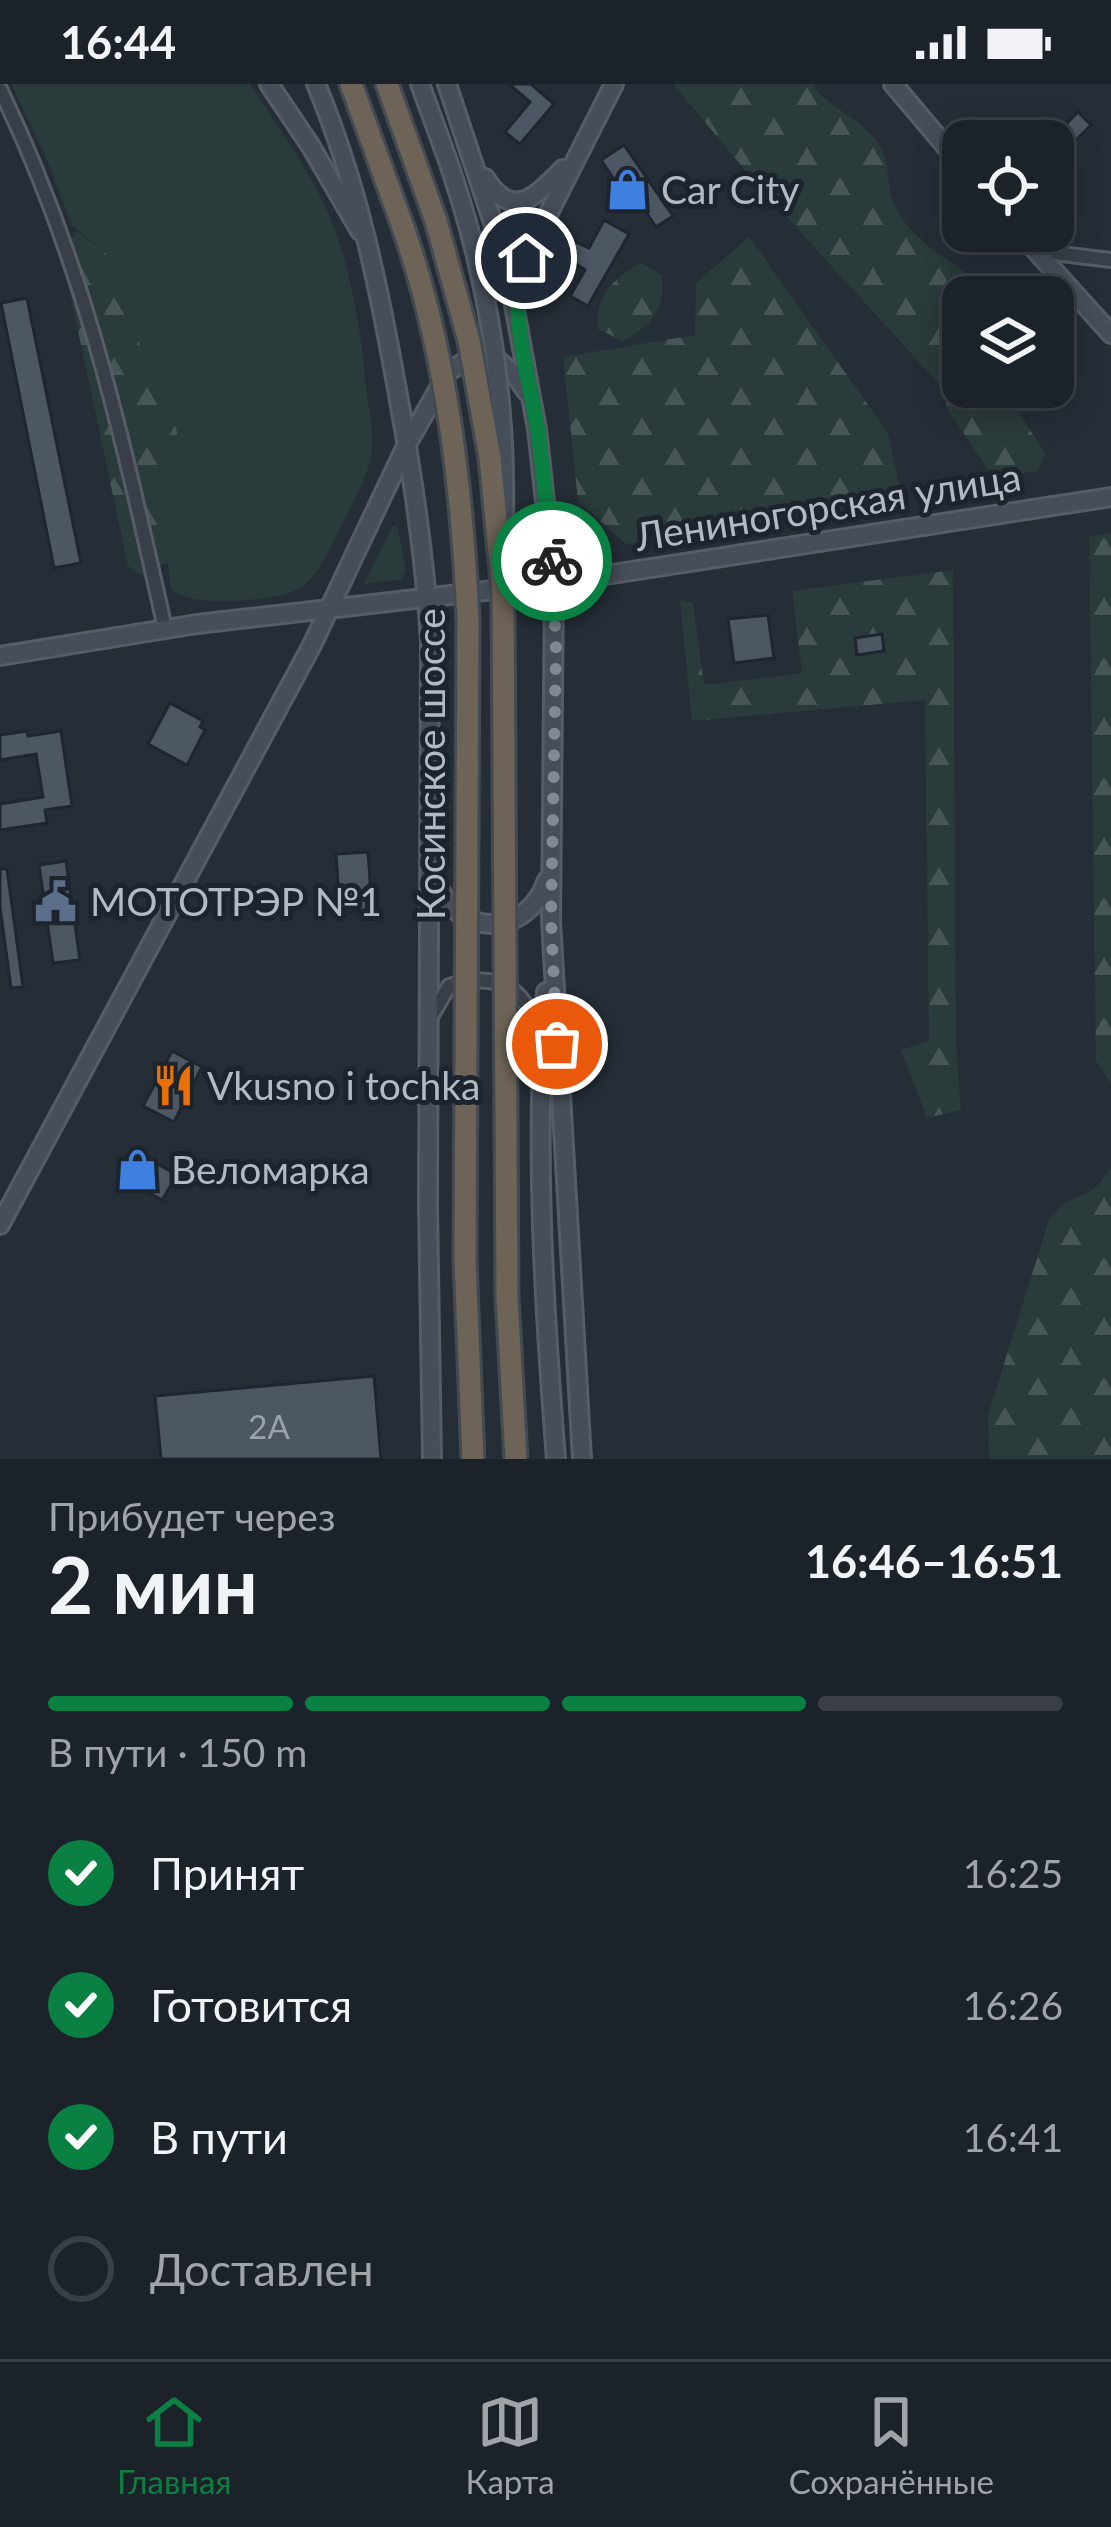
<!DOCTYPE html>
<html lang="ru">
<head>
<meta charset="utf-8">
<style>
	:root { --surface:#1c2229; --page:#252a31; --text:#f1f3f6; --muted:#a0a4a8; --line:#3a3f46; --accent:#0b8043 }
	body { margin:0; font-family:Lato,sans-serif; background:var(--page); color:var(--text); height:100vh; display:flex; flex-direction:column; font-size:45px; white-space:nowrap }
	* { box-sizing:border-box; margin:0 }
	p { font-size:39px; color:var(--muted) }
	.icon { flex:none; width:66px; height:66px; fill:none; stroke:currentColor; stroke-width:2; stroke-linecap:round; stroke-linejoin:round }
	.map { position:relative; height:1375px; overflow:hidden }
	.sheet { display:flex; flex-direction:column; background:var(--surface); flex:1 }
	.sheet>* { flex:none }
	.buttons { position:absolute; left:942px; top:36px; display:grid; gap:24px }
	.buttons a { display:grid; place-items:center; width:132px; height:132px; border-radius:24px; background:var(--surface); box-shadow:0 6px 30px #0003,0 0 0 3px var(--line); font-size:60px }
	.pin { position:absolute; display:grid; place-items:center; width:102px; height:102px; color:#fff; margin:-51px; border:6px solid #fff; border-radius:50%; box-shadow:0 3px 12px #0007 }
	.courier { position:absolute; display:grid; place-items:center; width:120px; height:120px; margin:-60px; border:9px solid #0b8043; border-radius:50%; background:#fff; color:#222; box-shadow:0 3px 15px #0007 }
	.head em { font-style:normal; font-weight:700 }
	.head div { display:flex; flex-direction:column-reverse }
	.head { display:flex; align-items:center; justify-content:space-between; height:204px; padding:0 48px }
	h1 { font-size:78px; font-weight:700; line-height:90px }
	.bar { display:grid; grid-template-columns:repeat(4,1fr); gap:18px 12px; align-content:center; height:144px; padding:0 48px }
	.bar i { height:15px; border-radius:9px; background:var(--line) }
	.bar .selected { background:var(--accent) }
	.bar p { grid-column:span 4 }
	ol { padding:0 48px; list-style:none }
	li { display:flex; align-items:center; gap:36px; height:132px }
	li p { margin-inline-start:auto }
	li .icon { padding:12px; border-radius:50%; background:var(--accent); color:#fff; stroke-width:4 }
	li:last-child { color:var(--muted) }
	li i { width:66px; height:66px; border:6px solid var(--line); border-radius:50% }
	.status { display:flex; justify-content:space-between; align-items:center; height:84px; padding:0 60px; background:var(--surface); direction:ltr }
	.status svg { height:33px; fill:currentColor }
	.tab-bar { display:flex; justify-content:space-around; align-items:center; height:168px; border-top:3px solid var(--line); background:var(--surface); font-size:33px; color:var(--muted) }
	.tab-bar a { display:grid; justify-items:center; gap:6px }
	.tab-bar .selected { color:var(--accent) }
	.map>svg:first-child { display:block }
	.green { fill:#293b3a }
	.forest { fill:url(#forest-firs) }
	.building { fill:#4d5763; stroke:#1f262f; stroke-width:3 }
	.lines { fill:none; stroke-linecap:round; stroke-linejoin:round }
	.street-casing { stroke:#565d66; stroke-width:18 }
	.secondary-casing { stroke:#565d66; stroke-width:22 }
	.highway-casing { stroke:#434a53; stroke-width:27 }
	.street { stroke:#383f48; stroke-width:12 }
	.secondary { stroke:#464e5a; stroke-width:16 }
	.highway { stroke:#6d6356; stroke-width:21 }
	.secondary-bridge-casing { stroke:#565d66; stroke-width:22; stroke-linecap:butt }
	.highway-bridge-casing { stroke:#434a53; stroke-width:27; stroke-linecap:butt }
	.secondary-bridge { stroke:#464e5a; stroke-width:16 }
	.highway-bridge { stroke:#6d6356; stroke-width:21 }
	.done { stroke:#818993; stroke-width:12; stroke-dasharray:0 21.6 }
	.route { stroke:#0b8043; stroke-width:15 }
	.labels { text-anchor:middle; stroke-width:10; stroke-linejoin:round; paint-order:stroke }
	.number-label { font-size:33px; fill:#9aa1ac }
	.poi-label { font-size:39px; fill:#b3bac4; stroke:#1d242d; text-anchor:start }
	.street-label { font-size:39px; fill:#b3bac4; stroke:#1d242d }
</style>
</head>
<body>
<div class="status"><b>16:44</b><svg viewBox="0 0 49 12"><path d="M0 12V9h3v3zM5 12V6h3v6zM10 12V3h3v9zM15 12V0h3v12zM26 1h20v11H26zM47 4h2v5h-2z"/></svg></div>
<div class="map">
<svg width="1111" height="1375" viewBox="0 0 1111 1375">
	<defs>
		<pattern id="forest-firs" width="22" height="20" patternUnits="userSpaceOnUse" patternTransform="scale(3)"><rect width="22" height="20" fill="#293b3a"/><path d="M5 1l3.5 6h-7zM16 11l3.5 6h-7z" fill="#465555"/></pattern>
	</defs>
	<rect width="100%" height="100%" fill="#252d37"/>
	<g class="green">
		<path d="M11 0H250C276 40 306 80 326 124 350 178 361 244 366 302 368 322 374 346 372 366 369 394 349 424 337 450 323 478 312 507 278 512 249 517 194 523 171 506L157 389 180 358 168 319 126 231 106 169 72 142 47 76Z"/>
		<polygon points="397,441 406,486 402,495 364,500 392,443"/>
	</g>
	<g class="forest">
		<path d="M673 0H812C829 25 864 35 880 62 891 81 885 103 896 124 914 162 966 186 1000 213H963V303H1032L1016 324 1046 371 1037 387 993 393 946 323 948 310 755 98Z"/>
		<polygon points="77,148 106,169 126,231 168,318 180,358 157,389 168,478 140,491 128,482 61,167"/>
		<polygon points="749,153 888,349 902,414 626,460 578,417 563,273 695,251 696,199"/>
		<path d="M641 179 662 191C665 226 652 241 623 257L598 245C594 212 614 194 641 179Z"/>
		<polygon points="1111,449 1111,999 1096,977 1089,453"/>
		<polygon points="953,486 956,962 961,1026 927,1034 901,966 929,957 925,616 692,637 680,516 693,519 704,601 802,589 792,507"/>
		<path d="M1111 1084V1375H989L988 1331 1049 1136C1070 1105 1089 1121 1111 1084Z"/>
	</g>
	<g class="building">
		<polygon points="509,0 531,0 554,20 520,60 505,48 530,18"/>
		<polygon points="1078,28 1091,41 1065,67 1055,57 1036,57 1055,38 1061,45"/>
		<polygon points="624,61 673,132 656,143 636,113 629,117 601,76"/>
		<polygon points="604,136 629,150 588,222 570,212 585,186 553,165 560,151 589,164"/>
		<polygon points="27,214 81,479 54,484 1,219"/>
		<polygon points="768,531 774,574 734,579 728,535"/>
		<polygon points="882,550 884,567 857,571 855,554"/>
		<polygon points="170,619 203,637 200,643 205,646 187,681 148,660"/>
		<polygon points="27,647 28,652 61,647 72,722 45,726 47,739 0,746 0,720 43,713 36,670 0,676 0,651"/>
		<polygon points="368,768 372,826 340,829 336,770"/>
		<polygon points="66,777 80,876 53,879 39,781"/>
		<polygon points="0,785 7,785 23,903 11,904 0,823"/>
		<polygon points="172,967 202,983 174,1038 143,1022"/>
		<polygon points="133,1066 177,1091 162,1116 118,1092"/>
		<polygon points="374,1292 381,1375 161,1375 155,1312"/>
	</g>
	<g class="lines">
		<defs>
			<g id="street">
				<path d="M0 5C86 183 122 353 165 544"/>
				<polyline points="1037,167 1111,176"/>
				<path d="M432 931 449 902C500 886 529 905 539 957"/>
			</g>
			<g id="secondary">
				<polyline points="269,0 310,61 360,147"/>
				<path d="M316 0C358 100 379 204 398 311 413 393 425 474 430 557L428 1123 432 1375"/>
				<polyline points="420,0 439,52"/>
				<polyline points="447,0 506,178 537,345 554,499 551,836 582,1375"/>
				<polyline points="893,0 963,83"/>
				<path d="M485 94C513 138 536 112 563 85"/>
				<polyline points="1018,147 1111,250"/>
				<polyline points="519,210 526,174 614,0"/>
				<polyline points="0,572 197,540 554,499 1111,413"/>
				<path d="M436 796C456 855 528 854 547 796"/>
				<path d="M546 908C534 1063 544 1221 556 1375"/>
				<polyline points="0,1141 312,561 407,360 449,287 473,273 494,273 516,292 526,307"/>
			</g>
			<g id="highway">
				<polyline points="351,0 404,146"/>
				<polyline points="387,0 436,137"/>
			</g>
		</defs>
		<use href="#street" class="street-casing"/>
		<use href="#secondary" class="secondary-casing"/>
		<use href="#highway" class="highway-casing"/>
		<use href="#street" class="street"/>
		<use href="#secondary" class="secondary"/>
		<use href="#highway" class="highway"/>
		<defs>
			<path id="secondary-bridge" d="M439 52C485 175 507 304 504 435"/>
			<g id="highway-bridge">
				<polyline points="436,137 469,257 490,374 503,508 507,1213 516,1375"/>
				<path d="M404 146C447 271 462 404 468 536L465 1176 473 1375"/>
			</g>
		</defs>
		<use href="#secondary-bridge" class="secondary-bridge-casing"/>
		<use href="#highway-bridge" class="highway-bridge-casing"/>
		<use href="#secondary-bridge" class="secondary-bridge"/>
		<use href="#highway-bridge" class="highway-bridge"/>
	</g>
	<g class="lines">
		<polyline class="done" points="552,477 556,565 551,836 557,960"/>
		<path class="route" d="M526 174C506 229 530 292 538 348 544 391 548 434 552 477"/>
	</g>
	<defs>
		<symbol id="shop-bare" viewBox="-9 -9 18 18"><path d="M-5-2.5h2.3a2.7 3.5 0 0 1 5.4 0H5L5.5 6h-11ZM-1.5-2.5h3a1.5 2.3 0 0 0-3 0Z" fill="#3f7fe0" stroke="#1d242d" stroke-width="2.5" paint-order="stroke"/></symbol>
		<symbol id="civic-bare" viewBox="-9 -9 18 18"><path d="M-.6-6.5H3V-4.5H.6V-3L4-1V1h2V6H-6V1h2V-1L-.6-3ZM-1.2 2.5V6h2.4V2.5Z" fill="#5c6f8a" stroke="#1d242d" stroke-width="2.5" paint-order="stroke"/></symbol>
		<symbol id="restaurant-bare" viewBox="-9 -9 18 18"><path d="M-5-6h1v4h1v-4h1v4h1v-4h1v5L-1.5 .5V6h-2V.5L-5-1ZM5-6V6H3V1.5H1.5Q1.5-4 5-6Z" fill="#e8710a" stroke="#1d242d" stroke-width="2.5" paint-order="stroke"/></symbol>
	</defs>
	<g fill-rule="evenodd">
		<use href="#shop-bare" x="598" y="76" width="59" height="59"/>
		<use href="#civic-bare" x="26" y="788" width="59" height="59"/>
		<use href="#restaurant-bare" x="144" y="972" width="59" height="59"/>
		<use href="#shop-bare" x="108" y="1056" width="59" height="59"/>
	</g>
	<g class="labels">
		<g class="number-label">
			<text x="269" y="1355">2А</text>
		</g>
		<g class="poi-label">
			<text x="661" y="120">Car City</text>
			<text x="90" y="832">МОТОТРЭР №1</text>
			<text x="207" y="1016">Vkusno i tochka</text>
			<text x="171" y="1100">Веломарка</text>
		</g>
		<g class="street-label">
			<text transform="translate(828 423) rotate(-9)" y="14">Лениногорская улица</text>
			<text transform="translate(431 680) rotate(-90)" y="14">Косинское шоссе</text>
		</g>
	</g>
</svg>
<div class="buttons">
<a><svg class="icon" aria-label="locate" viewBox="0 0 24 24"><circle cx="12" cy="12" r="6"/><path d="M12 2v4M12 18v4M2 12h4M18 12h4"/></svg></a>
<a><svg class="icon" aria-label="layers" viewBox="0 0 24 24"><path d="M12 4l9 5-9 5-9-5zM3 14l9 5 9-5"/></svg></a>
</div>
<div class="pin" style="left:557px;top:960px;background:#ea580c"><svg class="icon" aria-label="bag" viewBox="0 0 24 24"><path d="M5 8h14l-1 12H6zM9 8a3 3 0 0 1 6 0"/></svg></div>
<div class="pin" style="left:526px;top:174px;background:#1f2937"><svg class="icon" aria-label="home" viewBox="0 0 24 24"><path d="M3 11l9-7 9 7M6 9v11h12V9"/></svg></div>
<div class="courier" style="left:552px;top:477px"><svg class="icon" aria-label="bike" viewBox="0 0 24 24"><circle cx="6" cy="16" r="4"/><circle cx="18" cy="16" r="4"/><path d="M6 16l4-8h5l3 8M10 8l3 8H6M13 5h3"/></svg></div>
</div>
<section class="sheet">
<div class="head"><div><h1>2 мин</h1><p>Прибудет через</p></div><em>16:46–16:51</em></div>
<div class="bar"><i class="selected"></i><i class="selected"></i><i class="selected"></i><i></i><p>В пути · 150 m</p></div>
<ol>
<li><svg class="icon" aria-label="check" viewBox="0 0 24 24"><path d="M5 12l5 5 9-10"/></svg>Принят<p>16:25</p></li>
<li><svg class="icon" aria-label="check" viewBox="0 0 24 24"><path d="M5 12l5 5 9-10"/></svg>Готовится<p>16:26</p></li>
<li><svg class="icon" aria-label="check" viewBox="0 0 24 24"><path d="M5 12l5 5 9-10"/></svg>В пути<p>16:41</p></li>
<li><i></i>Доставлен</li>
</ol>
</section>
<nav class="tab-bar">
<a class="selected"><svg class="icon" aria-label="home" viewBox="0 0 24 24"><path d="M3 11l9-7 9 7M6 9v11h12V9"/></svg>Главная</a>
<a><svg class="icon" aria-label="map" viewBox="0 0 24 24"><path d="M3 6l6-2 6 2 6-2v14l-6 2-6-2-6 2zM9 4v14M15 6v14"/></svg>Карта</a>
<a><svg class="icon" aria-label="saved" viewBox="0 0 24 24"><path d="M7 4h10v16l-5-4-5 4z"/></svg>Сохранённые</a>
</nav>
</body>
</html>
